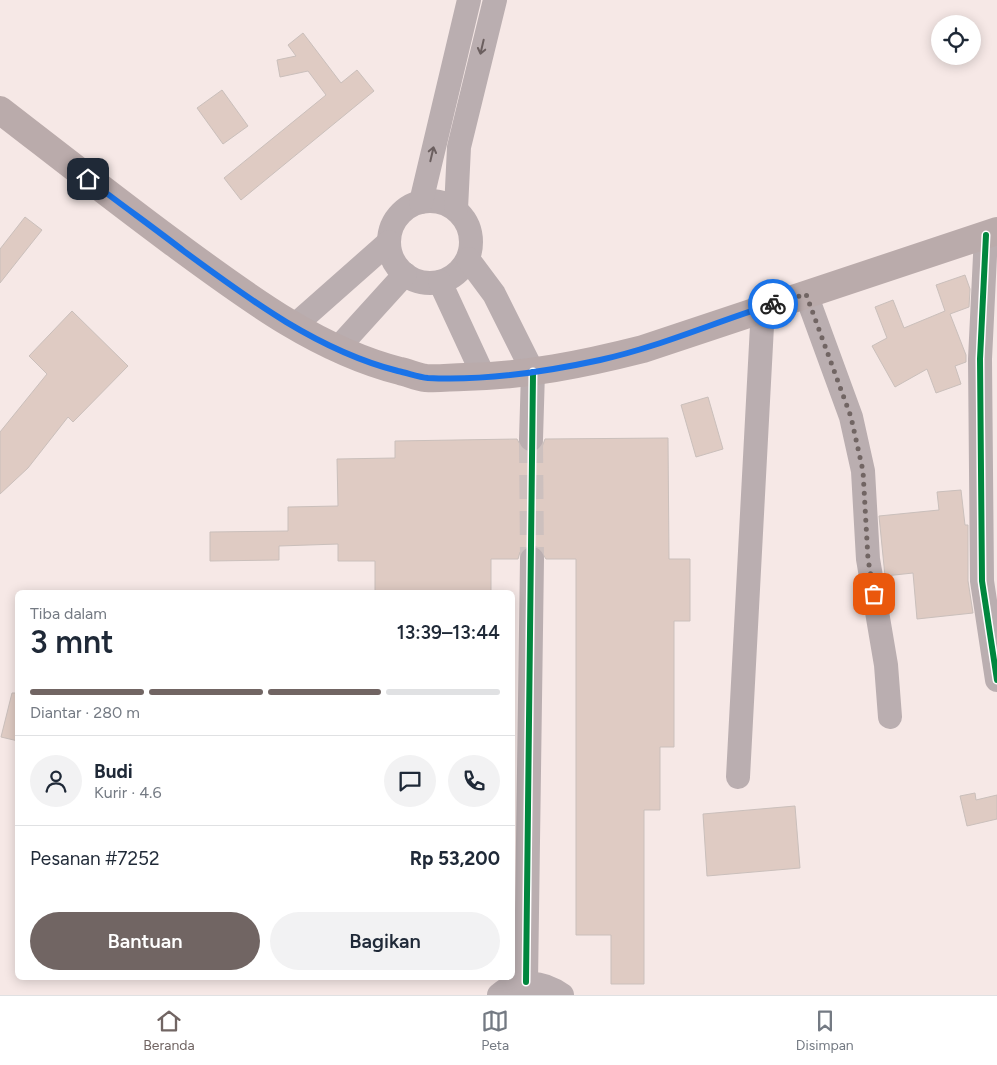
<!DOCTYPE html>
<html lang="id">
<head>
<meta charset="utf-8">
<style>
	:root { --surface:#fff; --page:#f2f2f3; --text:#1f2937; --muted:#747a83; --line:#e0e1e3; --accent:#716563 }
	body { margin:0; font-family:Figtree,sans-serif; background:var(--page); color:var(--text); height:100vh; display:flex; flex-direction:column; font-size:19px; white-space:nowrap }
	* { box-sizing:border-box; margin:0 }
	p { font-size:16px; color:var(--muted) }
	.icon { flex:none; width:28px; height:28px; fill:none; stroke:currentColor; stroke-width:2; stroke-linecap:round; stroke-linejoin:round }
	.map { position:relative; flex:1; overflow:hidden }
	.side { position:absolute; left:15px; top:590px; width:500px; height:390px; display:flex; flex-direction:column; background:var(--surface); border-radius:8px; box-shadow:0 2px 12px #0003 }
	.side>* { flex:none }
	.tools { position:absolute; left:931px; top:15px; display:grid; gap:10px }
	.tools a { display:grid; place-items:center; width:50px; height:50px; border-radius:50%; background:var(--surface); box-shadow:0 2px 12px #0003; font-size:25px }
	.pin { position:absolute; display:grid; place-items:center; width:42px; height:42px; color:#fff; margin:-21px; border-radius:10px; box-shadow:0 2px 8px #0006 }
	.courier { position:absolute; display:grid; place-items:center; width:50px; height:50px; margin:-25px; border:4px solid #1a73e8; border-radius:50%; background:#fff; color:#222; box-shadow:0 1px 6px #0007 }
	.overview em { font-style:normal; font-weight:600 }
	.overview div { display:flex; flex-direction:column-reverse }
	.overview { display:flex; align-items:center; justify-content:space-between; height:85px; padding:0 15px }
	h1 { font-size:32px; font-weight:600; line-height:38px }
	.bar { display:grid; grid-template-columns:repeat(4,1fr); gap:8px 5px; align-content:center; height:60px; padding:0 15px }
	.bar i { height:6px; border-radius:4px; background:var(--line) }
	.bar .active { background:var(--accent) }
	.bar p { grid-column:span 4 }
	.line { display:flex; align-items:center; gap:12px; padding:0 15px; border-top:1px solid var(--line) }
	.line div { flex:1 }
	.round { display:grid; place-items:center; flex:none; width:52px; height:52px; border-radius:26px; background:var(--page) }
	.button { display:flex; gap:10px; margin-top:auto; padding:10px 15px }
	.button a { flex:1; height:58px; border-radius:30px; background:var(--accent); color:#fff; font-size:20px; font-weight:600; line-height:58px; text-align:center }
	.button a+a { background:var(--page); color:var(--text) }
	.tabs { display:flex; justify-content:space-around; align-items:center; height:70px; border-top:1px solid var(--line); background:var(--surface); font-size:14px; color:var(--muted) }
	.tabs a { display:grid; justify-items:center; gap:2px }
	.tabs .active { color:var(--accent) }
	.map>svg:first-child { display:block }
	.building { fill:#dfcbc3; stroke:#cabfbb }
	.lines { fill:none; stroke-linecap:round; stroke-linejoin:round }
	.minor-tunnel { stroke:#cdc0be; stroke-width:24; stroke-dasharray:24 12; stroke-linecap:butt }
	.minor { stroke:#baaeb0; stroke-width:24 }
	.highway { stroke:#baabab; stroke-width:28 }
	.cycleway-casing { stroke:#fff; stroke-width:9 }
	.cycleway { stroke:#00873e; stroke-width:6 }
	.oneway { stroke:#6b5f5f }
	.done { stroke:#716563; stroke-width:5; stroke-dasharray:0 9 }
	.route { stroke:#1a73e8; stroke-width:6 }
</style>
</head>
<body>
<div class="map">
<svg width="997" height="995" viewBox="0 0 997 995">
	<rect width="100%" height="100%" fill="#f6e8e6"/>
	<g class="building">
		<polygon points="303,33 341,83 357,70 374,91 241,200 224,178 326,95 308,71 280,77 277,60 296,56 288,45"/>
		<polygon points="222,90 248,126 223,144 197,108"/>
		<polygon points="25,217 42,230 0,283 0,249"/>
		<polygon points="965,275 970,289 969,307 950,314 966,355 966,362 955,366 961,384 936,393 927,369 895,387 872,346 887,338 875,307 893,300 904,328 945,311 936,285"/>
		<polygon points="72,311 128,366 73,422 68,417 28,468 0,494 0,432 47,374 29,356"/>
		<polygon points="708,397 723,449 696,457 681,405"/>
		<polygon points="668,438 669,559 690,559 690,621 674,621 674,747 660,747 660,810 644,810 644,984 611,984 611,935 576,935 576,559 546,559 539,548 532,545 520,552 518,559 491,559 491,592 375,592 375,561 338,561 338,544 279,546 279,560 210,561 210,532 288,531 288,507 338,506 337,459 395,458 395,441 517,439 523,450 531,453 542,447 545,439"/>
		<polygon points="961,490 965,525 968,525 968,581 973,613 917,619 913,573 885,576 879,516 939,510 937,492"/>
		<polygon points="12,693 18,693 18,741 1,737"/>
		<polygon points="975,793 976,800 997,795 997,819 967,826 960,796"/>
		<polygon points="795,806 800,868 707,876 703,814"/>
	</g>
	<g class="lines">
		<polyline class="minor-tunnel" points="531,439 532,559"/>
		<g class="minor">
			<circle cx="430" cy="242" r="41"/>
			<polyline points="421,202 469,0"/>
			<polyline points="456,209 459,147 495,0"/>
			<polyline points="986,235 980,359 982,581 997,680"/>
			<polyline points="468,259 494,294 533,372 531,439"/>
			<polyline points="440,282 484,377"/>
			<polyline points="806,294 851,417 863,471 868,559 886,665 890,717"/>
			<polyline points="294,326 389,242"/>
			<polyline points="337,349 405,274"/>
			<polyline points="738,777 763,307"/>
			<polyline points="526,982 532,559"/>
			<path d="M499 995C518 978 543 981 562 995"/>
		</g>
		<path class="highway" d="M0 110C57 154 113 198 171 241 242 293 314 349 400 371 409 373 417 377 426 378 438 379 452 377 464 377 525 376 584 364 643 349L997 231"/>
		<defs>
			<g id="cycleway">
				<polyline points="986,235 980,359 982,581 997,680"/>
				<polyline points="526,982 533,372"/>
			</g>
		</defs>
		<use href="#cycleway" class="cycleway-casing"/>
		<use href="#cycleway" class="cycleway"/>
	</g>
	<defs><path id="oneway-shaft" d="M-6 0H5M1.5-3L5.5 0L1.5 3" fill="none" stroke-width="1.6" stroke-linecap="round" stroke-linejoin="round" transform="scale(1.25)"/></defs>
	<g class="oneway">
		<use href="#oneway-shaft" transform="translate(482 47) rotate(103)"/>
		<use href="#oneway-shaft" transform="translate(432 154) rotate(-77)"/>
	</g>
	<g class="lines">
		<polyline class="done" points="773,304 806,294 851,417 863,471 868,559 874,594"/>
		<path class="route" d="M88 179C120 204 153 227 185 252 250 300 319 351 398 371 408 373 418 377 428 378 485 381 545 372 600 360 659 347 715 322 773 304"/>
	</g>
</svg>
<div class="tools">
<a><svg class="icon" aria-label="locate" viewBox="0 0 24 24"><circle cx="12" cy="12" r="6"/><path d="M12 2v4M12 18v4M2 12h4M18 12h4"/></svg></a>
</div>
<div class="pin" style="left:874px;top:594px;background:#ea580c"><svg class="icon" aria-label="bag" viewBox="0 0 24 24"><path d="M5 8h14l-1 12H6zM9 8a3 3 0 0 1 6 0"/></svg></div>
<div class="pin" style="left:88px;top:179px;background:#1f2937"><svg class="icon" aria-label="home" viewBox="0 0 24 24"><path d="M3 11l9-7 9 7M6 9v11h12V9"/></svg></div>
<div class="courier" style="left:773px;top:304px"><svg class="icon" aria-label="bike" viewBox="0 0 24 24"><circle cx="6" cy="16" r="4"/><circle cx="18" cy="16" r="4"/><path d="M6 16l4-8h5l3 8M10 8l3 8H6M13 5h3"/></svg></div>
<section class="side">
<div class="overview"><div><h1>3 mnt</h1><p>Tiba dalam</p></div><em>13:39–13:44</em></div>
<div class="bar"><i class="active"></i><i class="active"></i><i class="active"></i><i></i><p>Diantar · 280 m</p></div>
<div class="line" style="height:90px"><a class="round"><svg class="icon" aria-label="person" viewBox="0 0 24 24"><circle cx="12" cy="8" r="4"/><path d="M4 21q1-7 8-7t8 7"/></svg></a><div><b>Budi</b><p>Kurir · 4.6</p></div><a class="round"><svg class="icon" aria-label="chat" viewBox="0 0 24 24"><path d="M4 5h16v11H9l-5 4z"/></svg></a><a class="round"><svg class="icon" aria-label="phone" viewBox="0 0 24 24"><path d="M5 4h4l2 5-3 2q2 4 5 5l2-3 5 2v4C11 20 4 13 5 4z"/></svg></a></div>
<div class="line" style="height:65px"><div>Pesanan #7252</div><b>Rp 53,200</b></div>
<div class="button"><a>Bantuan</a><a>Bagikan</a></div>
</section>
</div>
<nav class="tabs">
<a class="active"><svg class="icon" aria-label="home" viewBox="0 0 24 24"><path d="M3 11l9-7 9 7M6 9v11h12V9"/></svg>Beranda</a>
<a><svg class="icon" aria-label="map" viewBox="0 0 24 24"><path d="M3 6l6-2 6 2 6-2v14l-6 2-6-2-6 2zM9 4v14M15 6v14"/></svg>Peta</a>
<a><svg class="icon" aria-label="saved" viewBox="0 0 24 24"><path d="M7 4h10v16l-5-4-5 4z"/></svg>Disimpan</a>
</nav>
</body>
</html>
